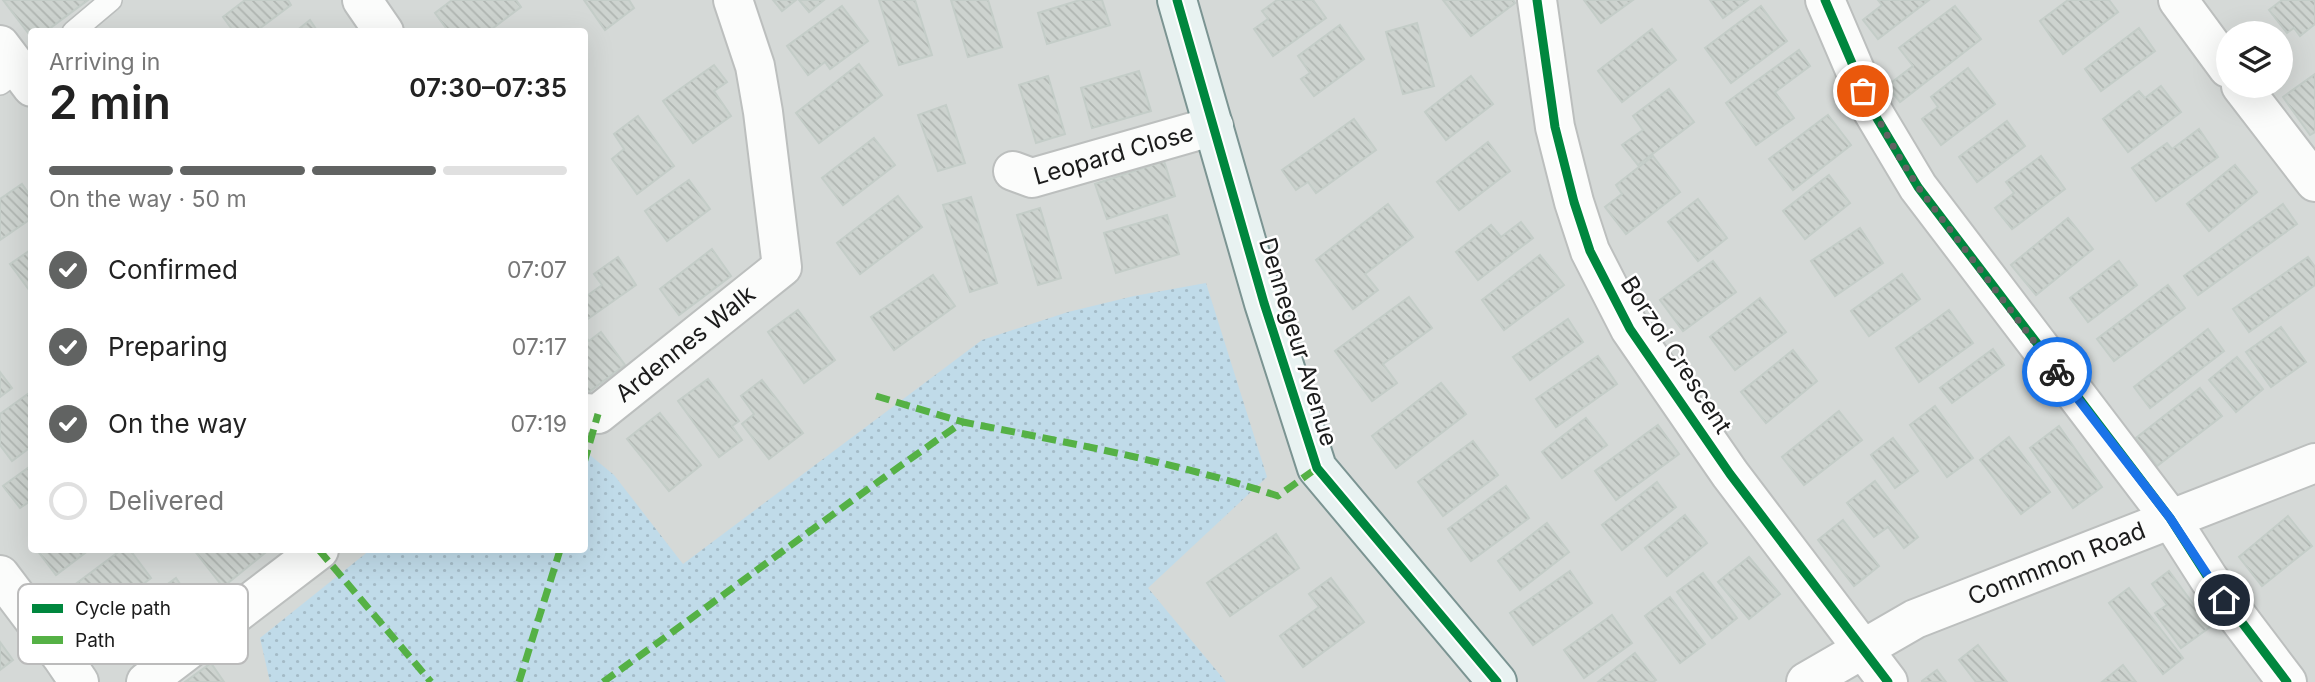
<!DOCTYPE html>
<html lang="en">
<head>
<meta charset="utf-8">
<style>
	:root { --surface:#fff; --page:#f6f6f6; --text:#222; --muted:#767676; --line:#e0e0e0; --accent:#616362 }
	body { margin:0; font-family:Inter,sans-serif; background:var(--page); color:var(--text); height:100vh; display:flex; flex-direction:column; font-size:26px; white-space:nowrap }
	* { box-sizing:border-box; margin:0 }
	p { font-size:23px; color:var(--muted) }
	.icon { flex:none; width:38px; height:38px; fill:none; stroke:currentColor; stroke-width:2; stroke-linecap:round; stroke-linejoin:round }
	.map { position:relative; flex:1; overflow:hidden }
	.details { position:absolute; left:28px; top:28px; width:560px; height:525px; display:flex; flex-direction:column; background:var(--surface); border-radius:7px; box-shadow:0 7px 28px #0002 }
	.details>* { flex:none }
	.tools { position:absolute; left:2216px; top:21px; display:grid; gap:14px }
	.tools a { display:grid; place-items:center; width:77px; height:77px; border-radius:50%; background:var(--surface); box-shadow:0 7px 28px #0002; font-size:35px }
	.pin { position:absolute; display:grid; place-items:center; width:60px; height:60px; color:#fff; margin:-30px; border:4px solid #fff; border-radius:50%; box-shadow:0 2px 7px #0007 }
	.courier { position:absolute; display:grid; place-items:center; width:70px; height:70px; margin:-35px; border:5px solid #1a73e8; border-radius:50%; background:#fff; color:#222; box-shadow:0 2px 9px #0007 }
	.head em { font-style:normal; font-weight:600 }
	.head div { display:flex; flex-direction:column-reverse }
	.head { display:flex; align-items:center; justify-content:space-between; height:119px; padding:0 21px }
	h1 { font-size:46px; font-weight:600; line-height:52px }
	.bar { display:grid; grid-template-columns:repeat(4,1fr); gap:10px 7px; align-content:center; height:84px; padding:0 21px }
	.bar i { height:9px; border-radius:5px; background:var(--line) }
	.bar .current { background:var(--accent) }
	.bar p { grid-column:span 4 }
	ol { padding:0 21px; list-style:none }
	li { display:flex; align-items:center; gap:21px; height:77px }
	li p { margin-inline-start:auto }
	li .icon { padding:7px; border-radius:50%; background:var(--accent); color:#fff; stroke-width:4 }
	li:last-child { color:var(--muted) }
	li i { width:38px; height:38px; border:4px solid var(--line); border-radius:50% }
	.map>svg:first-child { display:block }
	.residential { fill:#d5d9d7; fill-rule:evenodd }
	.grass { fill:url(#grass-dots) }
	.building { fill:url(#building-back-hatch); stroke:#c4cdc8; stroke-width:2 }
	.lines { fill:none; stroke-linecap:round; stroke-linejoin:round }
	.lane-casing { stroke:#bcbfbe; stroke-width:24 }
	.street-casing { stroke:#bcbfbe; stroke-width:42 }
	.secondary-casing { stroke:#7b9492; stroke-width:42 }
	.lane { stroke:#fbfcfb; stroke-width:21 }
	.street { stroke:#fbfcfb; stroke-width:38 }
	.secondary { stroke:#e8f2f1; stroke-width:38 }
	.quiet { stroke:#55b145; stroke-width:7; stroke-dasharray:14 7; stroke-linecap:butt }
	.cycleway-casing { stroke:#fff; stroke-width:13 }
	.cycleway { stroke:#00873e; stroke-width:9 }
	.done { stroke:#616362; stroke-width:7; stroke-dasharray:0 12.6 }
	.route { stroke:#1a73e8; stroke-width:9 }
	.labels { text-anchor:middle; stroke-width:5; stroke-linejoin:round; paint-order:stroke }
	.street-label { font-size:24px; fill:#1b1b1b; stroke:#fff }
	.key { fill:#fff; stroke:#bbb; stroke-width:2 }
	.key-label { font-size:19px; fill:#1b1b1b }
</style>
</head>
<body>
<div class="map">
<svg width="2315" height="682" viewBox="0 0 2315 682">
	<defs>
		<pattern id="grass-dots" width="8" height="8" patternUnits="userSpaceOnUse" patternTransform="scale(1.75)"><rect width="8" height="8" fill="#c0dbe9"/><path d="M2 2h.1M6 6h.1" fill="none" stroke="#a4bbc7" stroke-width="1.8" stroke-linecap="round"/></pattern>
		<pattern id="building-back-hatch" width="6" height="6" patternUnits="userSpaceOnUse" patternTransform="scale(1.75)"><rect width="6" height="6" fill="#cdd3cf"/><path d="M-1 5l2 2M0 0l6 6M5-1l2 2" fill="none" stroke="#afb5b1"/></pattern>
	</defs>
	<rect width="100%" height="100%" fill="#e3eae7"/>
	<path class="residential" d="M0 0H2315V682H0ZM32 32H584V550H32ZM2228 33H2280V86H2228Z"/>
	<polygon class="grass" points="1206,283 1267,477 1148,588 1226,682 270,682 260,638 370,550 584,550 585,451 614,475 683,564 982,340 1068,312 1134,296"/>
	<g class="building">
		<polygon points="3,0 88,0 45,32 32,32 32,38"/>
		<polygon points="245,0 288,0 291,5 255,32 234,32 223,17"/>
		<polygon points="452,0 516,0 521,7 488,32 449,32 435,13"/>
		<polygon points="584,0 629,0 634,8 605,30"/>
		<polygon points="773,0 796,0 782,11"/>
		<polygon points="799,0 824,0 809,12"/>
		<polygon points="879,0 915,0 932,55 899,65"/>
		<polygon points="951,0 988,0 1002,47 968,57"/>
		<polygon points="1080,0 1102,0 1110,25 1047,44 1038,13"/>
		<polygon points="1277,0 1313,0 1326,18 1273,56 1254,29 1268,19 1262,11"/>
		<polygon points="1443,0 1513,0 1515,3 1471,36"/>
		<polygon points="1584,0 1633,0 1601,23"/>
		<polygon points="1710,0 1748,0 1723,18"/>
		<polygon points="1878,0 1929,0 1878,39 1863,20 1882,5"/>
		<polygon points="2068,0 2109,0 2118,12 2063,54 2040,21"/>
		<polygon points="2282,0 2315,0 2315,24 2300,36 2294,28 2287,33 2269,10"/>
		<polygon points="842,6 868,41 830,69 825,62 808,75 787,46"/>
		<polygon points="1761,6 1787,41 1731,83 1705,48"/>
		<polygon points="1955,6 1981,39 1900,102 1887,86 1913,66 1899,48"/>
		<polygon points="310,20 318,32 295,32"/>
		<polygon points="1417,23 1434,86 1403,94 1386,32"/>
		<polygon points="1340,25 1364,59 1314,96 1301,79 1310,73 1298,56"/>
		<polygon points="2139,28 2155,51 2101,91 2085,69"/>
		<polygon points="1652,29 1676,60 1622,102 1598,71"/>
		<polygon points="1799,50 1810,66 1775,92 1794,118 1756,145 1726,103"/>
		<polygon points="859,64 882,95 819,143 796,113"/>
		<polygon points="714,65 727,82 714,91 731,116 693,143 663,101"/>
		<polygon points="1968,68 1995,104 1941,145 1922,119 1938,107 1931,97"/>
		<polygon points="1139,71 1151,111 1092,128 1081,88"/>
		<polygon points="2315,74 2315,132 2310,135 2283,97"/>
		<polygon points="1048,76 1065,134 1036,143 1019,85"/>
		<polygon points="1471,76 1493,104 1446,140 1425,112"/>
		<polygon points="2161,86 2181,112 2128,152 2103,119 2139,91 2145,98"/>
		<polygon points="1669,89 1694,122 1638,165 1622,145 1643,130 1633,116"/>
		<polygon points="946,105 965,163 938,171 918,115"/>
		<polygon points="1828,115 1851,145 1793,190 1769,159"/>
		<polygon points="638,116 674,166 637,194 612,159 624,149 614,134"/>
		<polygon points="1354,119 1376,150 1316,193 1308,182 1296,190 1282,170"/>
		<polygon points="2007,121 2025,146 1977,182 1959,157"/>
		<polygon points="2199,129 2218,157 2156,201 2132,168 2167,143 2172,149"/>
		<polygon points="874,138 895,165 843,205 822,178"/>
		<polygon points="1488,142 1510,171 1459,210 1437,182"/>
		<polygon points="1653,156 1680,192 1626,234 1605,207 1622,194 1616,185"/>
		<polygon points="2041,156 2065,189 2012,229 1995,208 2014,193 2006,182"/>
		<polygon points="1164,161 1175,196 1107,219 1095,184"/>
		<polygon points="2235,165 2257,192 2209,231 2187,204"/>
		<polygon points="1829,175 1850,203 1805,239 1783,211"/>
		<polygon points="689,180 710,209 667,241 645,211"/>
		<polygon points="22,184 32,198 32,218 0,240 0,199"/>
		<polygon points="898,196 922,227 860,274 837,243"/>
		<polygon points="971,197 997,283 970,292 943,205"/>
		<polygon points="1698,199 1727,238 1698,261 1668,222"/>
		<polygon points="1388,204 1413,237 1365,274 1378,290 1353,309 1316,260"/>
		<polygon points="2283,204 2297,224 2198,295 2184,276"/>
		<polygon points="1040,208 1061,278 1038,285 1017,215"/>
		<polygon points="1167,215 1179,254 1116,273 1104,233"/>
		<polygon points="2068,218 2093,249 2036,295 2011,265"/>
		<polygon points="1521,222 1533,238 1478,280 1456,252 1491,225 1501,237"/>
		<polygon points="1860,228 1883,263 1835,296 1811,261"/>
		<polygon points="32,249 32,294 10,264"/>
		<polygon points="712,249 731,276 679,315 660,289"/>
		<polygon points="1540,255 1564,285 1504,330 1482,300"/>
		<polygon points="618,257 636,285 585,321 584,298 602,285 594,274"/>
		<polygon points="2308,257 2315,267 2315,285 2249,332 2233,309"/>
		<polygon points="1713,261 1736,292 1683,331 1660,300"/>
		<polygon points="2119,261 2137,285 2088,322 2070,298"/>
		<polygon points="1902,274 1920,299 1869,336 1851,311"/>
		<polygon points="933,275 955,306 894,350 871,317"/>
		<polygon points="2168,285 2185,308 2114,361 2097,339"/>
		<polygon points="1409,297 1432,328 1383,364 1397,383 1372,401 1335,351"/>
		<polygon points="1760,298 1786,332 1735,370 1710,337"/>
		<polygon points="798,310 835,360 804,383 768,332"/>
		<polygon points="1949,310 1973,343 1919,382 1896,348"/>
		<polygon points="1568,319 1583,342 1530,380 1513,357"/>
		<polygon points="2281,327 2306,362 2271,387 2246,352"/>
		<polygon points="2208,329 2224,351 2150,408 2134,387"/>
		<polygon points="601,332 625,365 585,395 584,335 589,341"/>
		<polygon points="1993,349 2004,365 1952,403 1940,388"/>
		<polygon points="1793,350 1817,381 1766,423 1741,392"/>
		<polygon points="1598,356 1617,384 1556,427 1536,399"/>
		<polygon points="2237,357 2263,389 2236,412 2209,380"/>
		<polygon points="0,372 12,388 0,397"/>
		<polygon points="708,379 739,421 732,426 742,440 719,457 678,401"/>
		<polygon points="762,380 803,433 769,459 742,424 754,414 741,396"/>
		<polygon points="1441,383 1466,414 1396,468 1372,436"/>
		<polygon points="2200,388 2222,416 2157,466 2136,438"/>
		<polygon points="32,391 32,446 12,461 0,445 0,414"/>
		<polygon points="1935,406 1973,458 1947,477 1910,425"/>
		<polygon points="1839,411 1862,440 1804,485 1782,457"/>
		<polygon points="660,413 701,465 669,491 627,439"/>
		<polygon points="1586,418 1607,445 1562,478 1542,452"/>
		<polygon points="1658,425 1679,454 1616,500 1595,471"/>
		<polygon points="2059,426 2102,487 2073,508 2030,448"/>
		<polygon points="2009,437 2050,492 2021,514 1980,460"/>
		<polygon points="1893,438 1918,471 1895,488 1871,455"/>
		<polygon points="1473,441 1498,475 1443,516 1418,482"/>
		<polygon points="32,465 32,500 20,508 3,486"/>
		<polygon points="1875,481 1918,537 1904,548 1888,527 1874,537 1847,503"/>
		<polygon points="1657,482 1676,507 1622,550 1602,525"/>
		<polygon points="1506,486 1529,518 1471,561 1448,529"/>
		<polygon points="1685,515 1707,543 1667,576 1645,548"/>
		<polygon points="2288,516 2312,546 2262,586 2239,557"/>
		<polygon points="1843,520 1879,566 1854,586 1818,540"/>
		<polygon points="1547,523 1569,552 1520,590 1498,561"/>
		<polygon points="1276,534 1299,568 1230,616 1207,583"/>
		<polygon points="37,550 89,550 56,575"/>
		<polygon points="121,550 130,550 151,578 93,622 69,589"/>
		<polygon points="194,550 262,550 265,553 223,587"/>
		<polygon points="1749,557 1780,594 1749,619 1718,582"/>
		<polygon points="1570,571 1592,603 1533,645 1510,613"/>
		<polygon points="2169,571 2210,627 2181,648 2155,613 2167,605 2152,584"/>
		<polygon points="1703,573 1737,618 1712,638 1677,592"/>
		<polygon points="176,578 198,610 130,659 108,628"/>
		<polygon points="1331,578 1364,622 1303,667 1280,636 1319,607 1309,594"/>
		<polygon points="2129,588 2183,658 2163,674 2109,603"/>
		<polygon points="1670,597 1705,644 1680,663 1645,616"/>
		<polygon points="1612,615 1632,643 1584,678 1564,650"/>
		<polygon points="0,642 13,660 0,670"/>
		<polygon points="1978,645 2007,682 1976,682 1959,660"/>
		<polygon points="1635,653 1656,680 1653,682 1598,682"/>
		<polygon points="211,663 224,682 185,682"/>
		<polygon points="2123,665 2136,682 2102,682"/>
		<polygon points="1937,670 1946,682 1922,682 1922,681"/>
	</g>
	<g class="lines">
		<defs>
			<g id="lane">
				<polyline points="73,32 111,0"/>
				<polyline points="0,84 27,64"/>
			</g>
			<g id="street">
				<polyline points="362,0 384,32"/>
				<polyline points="1537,0 1555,127 1574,202 1590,251 1630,329 1730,474 1888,682"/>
				<polyline points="1825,0 1872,110 1918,187 2170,518 2209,579 2287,682"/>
				<polyline points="2178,0 2228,68"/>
				<polyline points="0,45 32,87"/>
				<polyline points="2241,86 2315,182"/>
				<path id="s1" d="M1013 171 1032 178 1214 126"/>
				<path id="s2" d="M584 413 598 414 782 267 763 112 755 66 733 0"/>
				<polyline points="0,575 62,657 79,682"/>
				<polyline points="146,682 319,550"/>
				<path id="s3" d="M1806 682 1915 619 2315 463"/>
			</g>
			<polyline id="secondary" points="1177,0 1264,303 1317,468 1497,682"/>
		</defs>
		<use href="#lane" class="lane-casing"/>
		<use href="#street" class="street-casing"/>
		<use href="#secondary" class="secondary-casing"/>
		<use href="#lane" class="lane"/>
		<use href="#street" class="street"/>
		<use href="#secondary" class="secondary"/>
		<g class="quiet">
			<polyline points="876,396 963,422"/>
			<polyline points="584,463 598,414"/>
			<polyline points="319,550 431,682"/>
			<polyline points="519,682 560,550"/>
			<path d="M603 682C724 596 841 506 963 422 1069 443 1176 462 1278 496L1317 468"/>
		</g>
		<defs>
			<g id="cycleway">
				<polyline points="1177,0 1264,303 1317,468 1497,682"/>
				<polyline points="1537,0 1555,127 1574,202 1590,251 1630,329 1730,474 1888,682"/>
				<polyline points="1825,0 1872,110 1918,187 2170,518 2209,579 2287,682"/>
			</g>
		</defs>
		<use href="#cycleway" class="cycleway-casing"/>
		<use href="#cycleway" class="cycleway"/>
	</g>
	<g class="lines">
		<polyline class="done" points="1863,91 1898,155 1918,187 2057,372"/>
		<polyline class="route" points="2057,372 2170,518 2224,600"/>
	</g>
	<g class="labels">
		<g class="street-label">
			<text dy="8" stroke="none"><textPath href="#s1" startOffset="105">Leopard Close</textPath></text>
			<text transform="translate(1298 342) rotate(73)" y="8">Dennegeur Avenue</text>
			<text dy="8" stroke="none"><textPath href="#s2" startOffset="126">Ardennes Walk</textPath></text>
			<text transform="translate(1676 355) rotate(57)" y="8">Borzoi Crescent</text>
			<text dy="8" stroke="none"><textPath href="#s3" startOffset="278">Commmon Road</textPath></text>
		</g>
	</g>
	<rect x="18" y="584" width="230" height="80" rx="10" class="key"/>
	<rect x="32" y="604" width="31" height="9" fill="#00873e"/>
	<rect x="32" y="636" width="31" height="8" fill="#55b145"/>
	<g class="key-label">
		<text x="75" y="615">Cycle path</text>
		<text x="75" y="647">Path</text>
	</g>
</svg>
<div class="tools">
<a><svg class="icon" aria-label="layers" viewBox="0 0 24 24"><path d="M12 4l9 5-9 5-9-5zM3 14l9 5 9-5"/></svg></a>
</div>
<div class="pin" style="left:1863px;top:91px;background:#ea580c"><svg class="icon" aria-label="bag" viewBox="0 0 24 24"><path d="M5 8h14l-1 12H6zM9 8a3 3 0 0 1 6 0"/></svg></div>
<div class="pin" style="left:2224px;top:600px;background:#1f2937"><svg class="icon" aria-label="home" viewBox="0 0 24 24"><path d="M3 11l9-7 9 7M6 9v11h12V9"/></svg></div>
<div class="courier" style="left:2057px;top:372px"><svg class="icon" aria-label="bike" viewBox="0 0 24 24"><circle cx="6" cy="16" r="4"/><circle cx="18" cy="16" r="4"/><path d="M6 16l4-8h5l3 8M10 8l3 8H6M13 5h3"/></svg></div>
<section class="details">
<div class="head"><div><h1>2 min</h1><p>Arriving in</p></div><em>07:30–07:35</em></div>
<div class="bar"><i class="current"></i><i class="current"></i><i class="current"></i><i></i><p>On the way · 50 m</p></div>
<ol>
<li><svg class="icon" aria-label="check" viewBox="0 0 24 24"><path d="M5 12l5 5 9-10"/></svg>Confirmed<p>07:07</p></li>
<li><svg class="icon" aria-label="check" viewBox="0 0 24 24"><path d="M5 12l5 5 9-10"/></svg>Preparing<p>07:17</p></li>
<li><svg class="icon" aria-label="check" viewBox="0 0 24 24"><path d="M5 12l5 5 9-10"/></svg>On the way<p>07:19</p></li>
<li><i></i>Delivered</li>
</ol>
</section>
</div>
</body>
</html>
